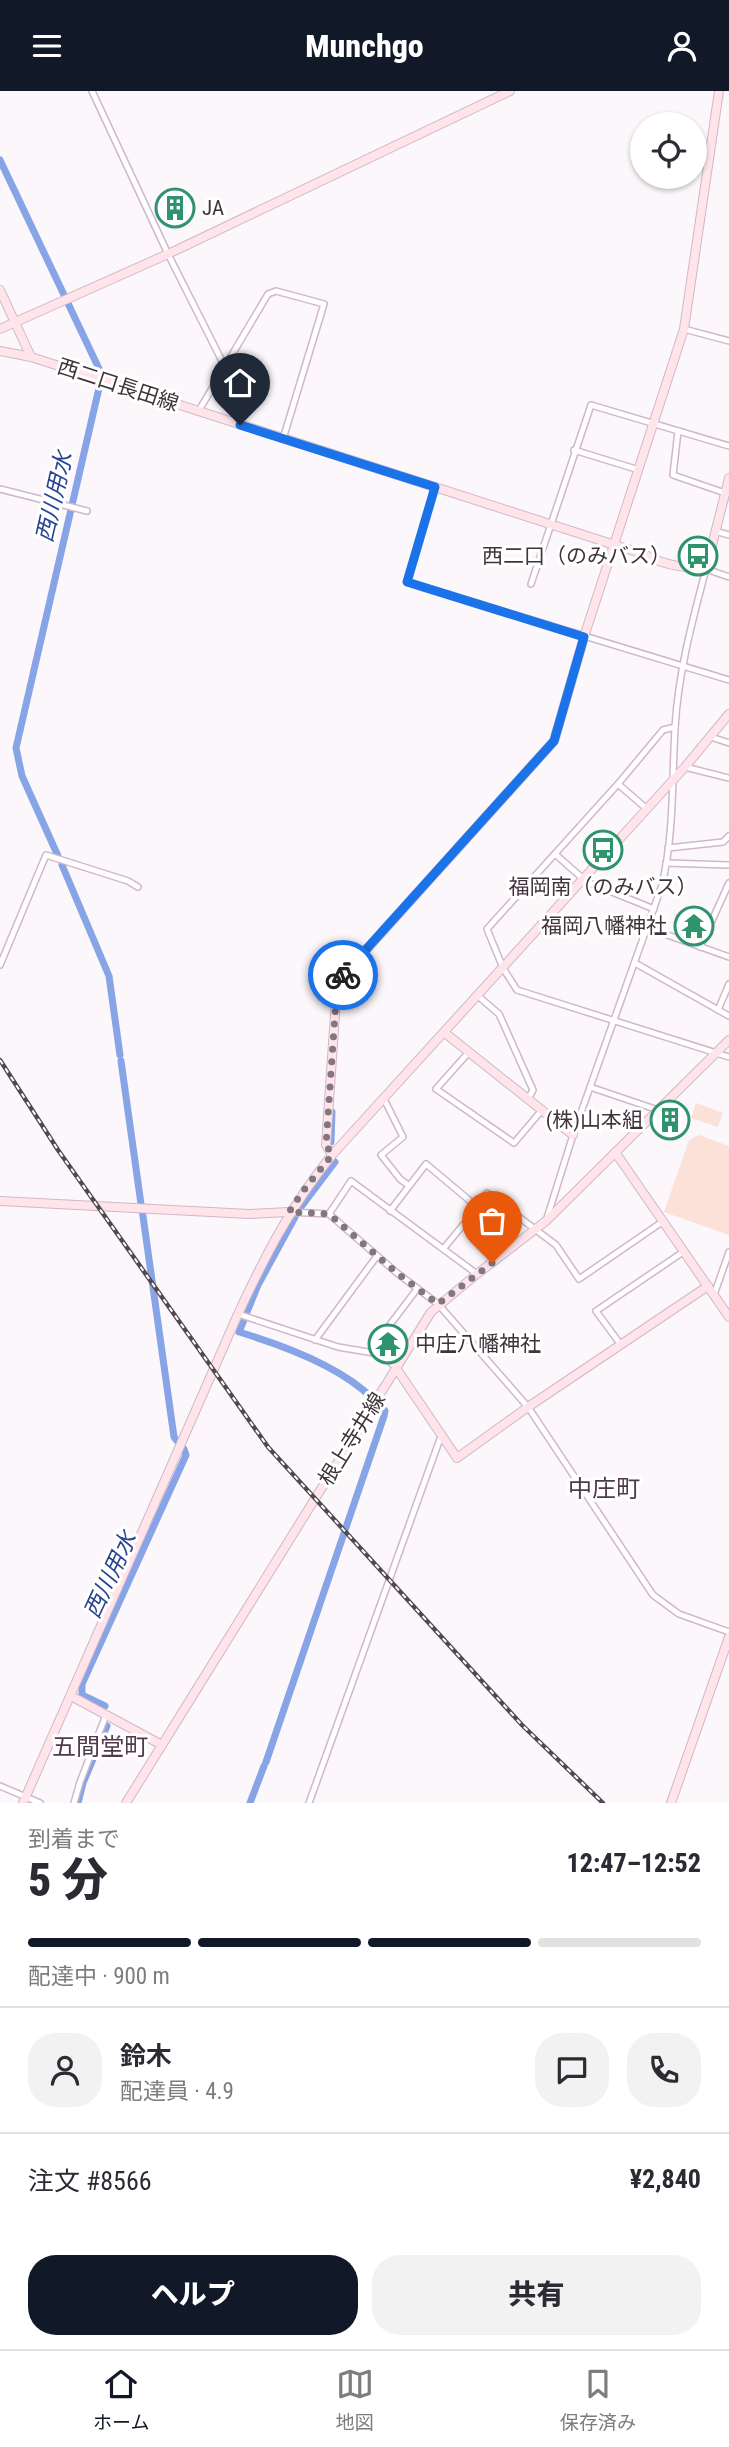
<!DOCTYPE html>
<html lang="ja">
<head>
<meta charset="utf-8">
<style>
	:root { --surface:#fff; --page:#f2f2f3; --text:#2b2b33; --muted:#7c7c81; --line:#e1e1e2; --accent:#111827 }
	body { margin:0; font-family:"Roboto Condensed","Noto Sans JP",sans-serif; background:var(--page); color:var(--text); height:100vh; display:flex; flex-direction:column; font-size:26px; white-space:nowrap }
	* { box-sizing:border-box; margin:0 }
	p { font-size:23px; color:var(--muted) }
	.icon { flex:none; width:38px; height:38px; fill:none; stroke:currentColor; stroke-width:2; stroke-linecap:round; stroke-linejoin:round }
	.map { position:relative; height:1712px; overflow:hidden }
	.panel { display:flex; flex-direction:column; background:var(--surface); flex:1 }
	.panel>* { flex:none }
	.buttons { position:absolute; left:630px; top:21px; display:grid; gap:14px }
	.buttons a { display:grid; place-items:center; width:77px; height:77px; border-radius:50%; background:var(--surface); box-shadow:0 2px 5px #0004; font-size:35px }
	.pin { position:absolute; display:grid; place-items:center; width:60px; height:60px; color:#fff; margin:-72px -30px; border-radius:50% 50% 50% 0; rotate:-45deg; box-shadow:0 0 7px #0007 }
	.pin .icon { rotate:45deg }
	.courier { position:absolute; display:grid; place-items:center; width:70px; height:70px; margin:-35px; border:5px solid #1a73e8; border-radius:50%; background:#fff; color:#222; box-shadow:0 2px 9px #0007 }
	.summary em { font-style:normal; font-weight:800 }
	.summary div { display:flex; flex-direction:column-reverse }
	.summary { display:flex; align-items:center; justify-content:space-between; height:119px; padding:0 28px }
	h1 { font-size:46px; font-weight:800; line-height:52px }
	.bar { display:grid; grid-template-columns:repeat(4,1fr); gap:10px 7px; align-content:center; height:84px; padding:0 28px }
	.bar i { height:9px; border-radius:5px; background:var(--line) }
	.bar .selected { background:var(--accent) }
	.bar p { grid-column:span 4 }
	.line { display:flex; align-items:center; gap:18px; padding:0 28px; border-top:2px solid var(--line) }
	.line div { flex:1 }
	.round { display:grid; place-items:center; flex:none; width:74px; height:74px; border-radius:28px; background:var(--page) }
	.button { display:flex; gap:14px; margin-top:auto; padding:14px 28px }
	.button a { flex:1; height:80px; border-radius:28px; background:var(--accent); color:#fff; font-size:28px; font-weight:800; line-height:80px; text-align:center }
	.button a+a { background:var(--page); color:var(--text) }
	header { display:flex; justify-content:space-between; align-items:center; height:91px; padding:0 28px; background:var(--accent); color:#fff; font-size:32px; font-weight:800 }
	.dock { display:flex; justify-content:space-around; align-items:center; height:98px; border-top:2px solid var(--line); background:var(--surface); font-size:19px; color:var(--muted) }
	.dock a { display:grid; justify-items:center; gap:4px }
	.dock .selected { color:var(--accent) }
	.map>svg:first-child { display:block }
	.green { fill:#fbe1d8 }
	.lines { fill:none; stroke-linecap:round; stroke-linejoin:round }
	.canal { stroke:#87a4e6; stroke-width:7 }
	.street-casing { stroke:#d0b7cb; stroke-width:8 }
	.secondary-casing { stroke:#d0b7cb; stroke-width:10 }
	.street { stroke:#fff; stroke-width:5 }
	.secondary { stroke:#ffe5ea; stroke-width:8 }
	.rail-casing { stroke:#524850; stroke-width:4.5 }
	.rail { stroke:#fff; stroke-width:2; stroke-dasharray:5; stroke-linecap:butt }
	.done { stroke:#81787f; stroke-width:7; stroke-dasharray:0 12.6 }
	.route { stroke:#1a73e8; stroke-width:9 }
	.labels { text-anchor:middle; stroke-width:6; stroke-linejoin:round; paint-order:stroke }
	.poi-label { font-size:21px; fill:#3f343c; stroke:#fff; text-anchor:end }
	.street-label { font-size:21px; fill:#3f343c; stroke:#fff }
	.water-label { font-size:23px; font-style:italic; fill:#284592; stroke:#fff }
	.quarter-label { font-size:24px; fill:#4f3a4b; stroke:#fff }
</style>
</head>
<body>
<header><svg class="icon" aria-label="menu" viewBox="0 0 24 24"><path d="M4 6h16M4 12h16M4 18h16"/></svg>Munchgo<svg class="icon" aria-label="person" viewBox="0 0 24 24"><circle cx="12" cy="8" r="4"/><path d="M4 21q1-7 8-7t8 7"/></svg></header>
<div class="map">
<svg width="729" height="1712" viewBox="0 0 729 1712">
	<rect width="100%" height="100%" fill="#fcf7fb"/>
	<g class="green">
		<polygon points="696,1012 723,1022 718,1036 691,1027"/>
		<polygon points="699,1044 729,1055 729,1144 664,1121 689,1049"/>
	</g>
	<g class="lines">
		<g class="canal">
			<polyline points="0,69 102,284 16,657 22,685 58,765"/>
			<polyline points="62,774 109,885 120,964"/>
			<polyline points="121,970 141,1113"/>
			<polyline points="331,1051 332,1021"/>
			<polyline points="301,1116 335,1071"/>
			<polyline points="142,1118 174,1346 177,1350"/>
			<polyline points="247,1221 258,1194 295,1126"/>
			<path d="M244 1229 239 1241C282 1254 340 1275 372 1307"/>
			<polyline points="105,1615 82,1604 82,1593 186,1364 184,1358"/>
			<polyline points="266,1671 384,1325 385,1320 381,1315"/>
			<polyline points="78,1712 83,1692 107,1635"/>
			<polyline points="250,1712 264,1675"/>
		</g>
		<defs>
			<g id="street">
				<polyline points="92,0 168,163 225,276"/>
				<polyline points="684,238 729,250"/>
				<polyline points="198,321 268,203 276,200 324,213 283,348"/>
				<polyline points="678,340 673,384 725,402"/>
				<polyline points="574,359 639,379"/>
				<polyline points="435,396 407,491 729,589"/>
				<polyline points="0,398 87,420"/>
				<polyline points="715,440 729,444"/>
				<polyline points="531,493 591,314 729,355"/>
				<polyline points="675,636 663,639 618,693 487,838 503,877 517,899 729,966"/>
				<polyline points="711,646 729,652"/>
				<polyline points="685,676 729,687"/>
				<polyline points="618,693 647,718"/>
				<polyline points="668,757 723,751 729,745"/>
				<polyline points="555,763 580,785 582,789 654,818"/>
				<polyline points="666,772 729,774"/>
				<polyline points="648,837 729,866"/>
				<polyline points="700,856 729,792"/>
				<polyline points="635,872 729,925"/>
				<polyline points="0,874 46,764 128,790 138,796"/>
				<polyline points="478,905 499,923 533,999 528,1008"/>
				<polyline points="718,919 729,893"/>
				<polyline points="469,961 436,998 514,1052 542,1019"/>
				<polyline points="590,996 658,1019"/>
				<polyline points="384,1008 403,1046 381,1064 400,1088 408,1094"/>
				<polyline points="476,1115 487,1102 556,1154 579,1188 662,1131"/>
				<polyline points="390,1120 426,1073 494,1130 514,1156"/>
				<polyline points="289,1121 329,1123 397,1182 438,1213 528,1316 653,1504 679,1523 729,1541"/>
				<polyline points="329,1123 351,1090 477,1183"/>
				<path d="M547 1127 573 1044 662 794C674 743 672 689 675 637 678 583 692 531 706 478L729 486"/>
				<polyline points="444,1157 463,1134 482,1120"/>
				<polyline points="714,1204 729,1161"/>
				<polyline points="238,1223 338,1256 374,1262 389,1270 396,1277"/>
				<polyline points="389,1235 417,1198"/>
				<polyline points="315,1249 377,1165"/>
				<polyline points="621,1254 596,1220 683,1161"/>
				<polyline points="0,1695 40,1712"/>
				<polyline points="74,1712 80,1691 106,1624"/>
				<polyline points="309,1712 441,1345"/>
			</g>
			<g id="secondary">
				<polyline points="0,199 31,266"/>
				<polyline points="0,238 168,163 510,0"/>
				<path d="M0 260 31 266 646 464C665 475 684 476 706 478L729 387"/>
				<polyline points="445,942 573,1044"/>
				<polyline points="615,1061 729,1226"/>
				<polyline points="332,1064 326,1054 336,909 340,888 554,650 584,546 684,238 719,0"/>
				<polyline points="0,1110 249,1123 289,1121"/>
				<polyline points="396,1277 457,1367 528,1316 708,1195"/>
				<polyline points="71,1605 162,1654"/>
				<path d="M23 1712 238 1223C266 1163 290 1116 332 1064L685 676 729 623"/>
				<polyline points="126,1712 431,1221 477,1183 546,1130 729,949"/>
				<polyline points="671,1712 729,1546"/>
			</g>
		</defs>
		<use href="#street" class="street-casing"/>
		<use href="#secondary" class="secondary-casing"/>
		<use href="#street" class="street"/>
		<use href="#secondary" class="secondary"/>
		<defs>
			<polyline id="rail" points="0,969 58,1059 268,1356 522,1634 603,1712"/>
		</defs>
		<use href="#rail" class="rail-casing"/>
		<use href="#rail" class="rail"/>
	</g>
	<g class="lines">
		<polyline class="done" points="343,884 337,898 336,909 326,1054 332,1064 303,1100 289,1121 329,1123 397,1182 438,1213 492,1172"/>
		<polyline class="route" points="240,334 435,396 407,491 584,546 554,650 343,884"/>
	</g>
	<defs>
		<symbol id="building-ring" viewBox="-11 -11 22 22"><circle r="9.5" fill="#fff" stroke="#2f936e" stroke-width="1.5"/><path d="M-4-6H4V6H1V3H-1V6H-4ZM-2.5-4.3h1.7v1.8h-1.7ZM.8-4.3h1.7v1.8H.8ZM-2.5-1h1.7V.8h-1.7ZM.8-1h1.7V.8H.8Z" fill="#2f936e"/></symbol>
		<symbol id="bus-ring" viewBox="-11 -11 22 22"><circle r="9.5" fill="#fff" stroke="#2f936e" stroke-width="1.5"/><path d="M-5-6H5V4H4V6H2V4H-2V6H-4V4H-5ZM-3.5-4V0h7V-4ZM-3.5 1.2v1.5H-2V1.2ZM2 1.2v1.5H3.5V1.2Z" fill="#2f936e"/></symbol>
		<symbol id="temple-ring" viewBox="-11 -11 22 22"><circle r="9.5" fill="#fff" stroke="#2f936e" stroke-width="1.5"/><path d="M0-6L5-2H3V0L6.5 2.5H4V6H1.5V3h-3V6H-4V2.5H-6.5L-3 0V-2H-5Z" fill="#2f936e"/></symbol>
	</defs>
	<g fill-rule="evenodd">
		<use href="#building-ring" x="153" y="95" width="44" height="44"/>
		<use href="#bus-ring" x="676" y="443" width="44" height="44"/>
		<use href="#bus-ring" x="581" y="737" width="44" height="44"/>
		<use href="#temple-ring" x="672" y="813" width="44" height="44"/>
		<use href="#building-ring" x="648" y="1007" width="44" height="44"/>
		<use href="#temple-ring" x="366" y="1231" width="44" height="44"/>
	</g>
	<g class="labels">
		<g class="poi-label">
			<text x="202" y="124" text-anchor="start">JA</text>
			<text x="671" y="472">西二口（のみバス）</text>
			<text x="603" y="803" text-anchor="middle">福岡南（のみバス）</text>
			<text x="667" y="842">福岡八幡神社</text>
			<text x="643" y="1036">(株)山本組</text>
			<text x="415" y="1260" text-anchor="start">中庄八幡神社</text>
		</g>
		<g class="street-label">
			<text transform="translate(118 294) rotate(18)" y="7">西二口長田線</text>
			<text transform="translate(352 1348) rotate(-58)" y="7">根上寺井線</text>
		</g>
		<g class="water-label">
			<text transform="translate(54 406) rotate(-77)" y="8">西川用水</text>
			<text transform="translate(110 1484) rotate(-65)" y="8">西川用水</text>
		</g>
		<g class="quarter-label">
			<text x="604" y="1406">中庄町</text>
			<text x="100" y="1664">五間堂町</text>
		</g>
	</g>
</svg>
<div class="buttons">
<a><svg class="icon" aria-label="locate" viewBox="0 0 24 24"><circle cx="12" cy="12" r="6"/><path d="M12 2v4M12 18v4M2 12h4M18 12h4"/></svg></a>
</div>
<div class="pin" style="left:492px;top:1172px;background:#ea580c"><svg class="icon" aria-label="bag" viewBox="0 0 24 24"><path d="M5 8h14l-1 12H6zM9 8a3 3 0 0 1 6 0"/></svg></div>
<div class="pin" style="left:240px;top:334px;background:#1f2937"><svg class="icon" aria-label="home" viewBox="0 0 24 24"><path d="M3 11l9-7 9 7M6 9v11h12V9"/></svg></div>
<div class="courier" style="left:343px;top:884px"><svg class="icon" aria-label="bike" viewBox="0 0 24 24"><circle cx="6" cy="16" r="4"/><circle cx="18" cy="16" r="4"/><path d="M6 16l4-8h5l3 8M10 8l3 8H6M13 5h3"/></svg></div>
</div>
<section class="panel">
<div class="summary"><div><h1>5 分</h1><p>到着まで</p></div><em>12:47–12:52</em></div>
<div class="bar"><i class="selected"></i><i class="selected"></i><i class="selected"></i><i></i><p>配達中 · 900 m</p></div>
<div class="line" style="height:126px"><a class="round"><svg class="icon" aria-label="person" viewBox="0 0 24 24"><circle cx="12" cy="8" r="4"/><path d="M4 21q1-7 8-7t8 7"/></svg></a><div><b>鈴木</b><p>配達員 · 4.9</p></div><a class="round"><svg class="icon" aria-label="chat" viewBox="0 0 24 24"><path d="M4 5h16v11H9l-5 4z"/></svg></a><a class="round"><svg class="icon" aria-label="phone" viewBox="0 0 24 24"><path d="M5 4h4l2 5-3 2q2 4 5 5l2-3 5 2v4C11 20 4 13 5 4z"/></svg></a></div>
<div class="line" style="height:91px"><div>注文 #8566</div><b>¥2,840</b></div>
<div class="button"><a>ヘルプ</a><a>共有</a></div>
</section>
<nav class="dock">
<a class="selected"><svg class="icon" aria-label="home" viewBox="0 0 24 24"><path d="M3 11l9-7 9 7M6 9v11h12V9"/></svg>ホーム</a>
<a><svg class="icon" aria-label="map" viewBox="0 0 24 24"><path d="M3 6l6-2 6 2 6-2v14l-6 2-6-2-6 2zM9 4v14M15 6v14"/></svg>地図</a>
<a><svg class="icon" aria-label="saved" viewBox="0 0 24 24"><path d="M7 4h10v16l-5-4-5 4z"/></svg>保存済み</a>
</nav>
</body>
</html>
